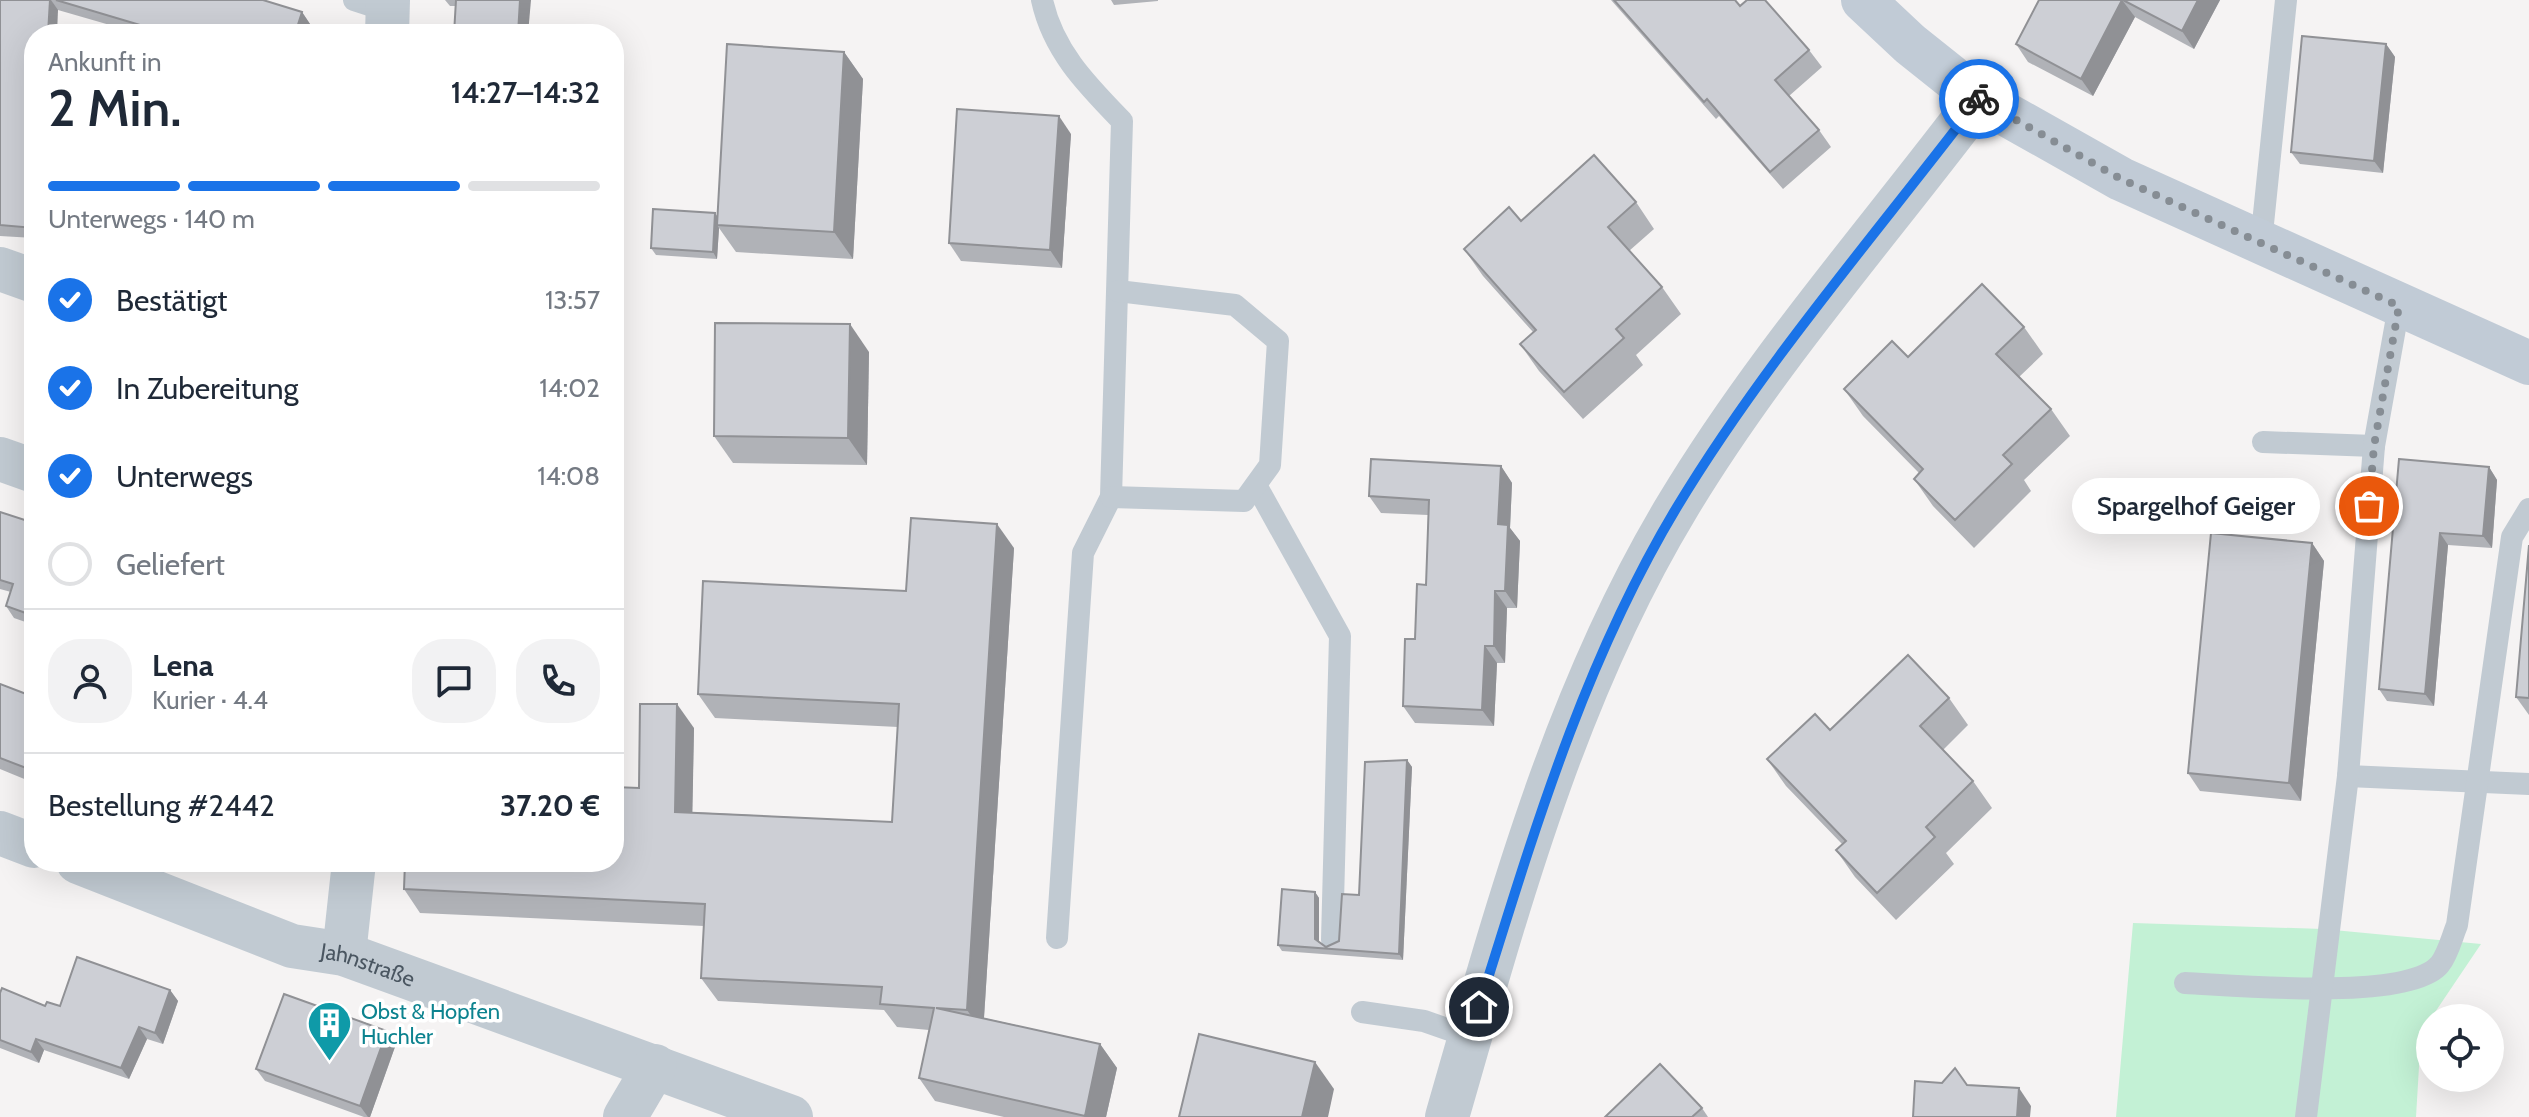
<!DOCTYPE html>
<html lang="de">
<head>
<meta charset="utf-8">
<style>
	:root { --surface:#fff; --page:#f2f2f3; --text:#1f2937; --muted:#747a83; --line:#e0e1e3; --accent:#1a73e8 }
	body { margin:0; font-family:Cabin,sans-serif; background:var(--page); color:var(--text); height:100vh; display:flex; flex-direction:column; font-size:30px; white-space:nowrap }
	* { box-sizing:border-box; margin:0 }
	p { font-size:26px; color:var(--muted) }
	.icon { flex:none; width:44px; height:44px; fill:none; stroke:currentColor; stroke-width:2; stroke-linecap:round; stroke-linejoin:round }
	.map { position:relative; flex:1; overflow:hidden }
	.sheet { position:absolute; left:24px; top:24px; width:600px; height:848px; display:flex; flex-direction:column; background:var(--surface); border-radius:32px; box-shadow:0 8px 32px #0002 }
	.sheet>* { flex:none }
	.tools { position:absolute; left:2416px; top:1004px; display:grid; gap:16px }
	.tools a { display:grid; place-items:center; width:88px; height:88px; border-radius:50%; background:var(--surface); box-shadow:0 8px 32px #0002; font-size:40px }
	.pin { position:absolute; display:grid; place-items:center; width:68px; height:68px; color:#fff; margin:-34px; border:4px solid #fff; border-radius:50%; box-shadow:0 2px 8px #0007 }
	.courier { position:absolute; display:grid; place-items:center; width:80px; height:80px; margin:-40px; border:6px solid #1a73e8; border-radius:50%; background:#fff; color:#222; box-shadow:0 2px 10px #0007 }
	.bubble { position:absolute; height:56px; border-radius:28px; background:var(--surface); box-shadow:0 8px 32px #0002; font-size:26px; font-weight:600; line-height:56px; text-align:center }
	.head em { font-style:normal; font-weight:600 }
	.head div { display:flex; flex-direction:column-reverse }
	.head { display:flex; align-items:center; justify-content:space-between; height:136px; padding:0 24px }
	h1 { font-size:52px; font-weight:600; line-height:60px }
	.bar { display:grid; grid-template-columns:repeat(4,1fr); gap:12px 8px; align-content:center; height:96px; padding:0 24px }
	.bar i { height:10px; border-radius:6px; background:var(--line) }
	.bar .on { background:var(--accent) }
	.bar p { grid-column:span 4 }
	.line { display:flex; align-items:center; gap:20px; padding:0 24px; border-top:2px solid var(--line) }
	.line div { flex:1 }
	.round { display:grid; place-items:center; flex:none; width:84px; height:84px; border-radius:32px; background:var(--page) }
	ol { padding:0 24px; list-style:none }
	li { display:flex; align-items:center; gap:24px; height:88px }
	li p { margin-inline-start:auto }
	li .icon { padding:8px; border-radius:50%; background:var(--accent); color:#fff; stroke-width:4 }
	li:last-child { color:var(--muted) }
	li i { width:44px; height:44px; border:4px solid var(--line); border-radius:50% }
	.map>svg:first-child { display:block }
	.green { fill:#c3f1d5 }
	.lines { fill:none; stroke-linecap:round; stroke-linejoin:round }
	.lane { stroke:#c1cad2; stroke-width:22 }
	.street { stroke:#c1cad2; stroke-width:44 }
	.secondary { stroke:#c1cbd6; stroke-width:44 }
	.wall { fill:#b0b2b7 }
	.shaded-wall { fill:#909195 }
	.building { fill:#cdcfd5; stroke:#909195; stroke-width:2 }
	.done { stroke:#868d94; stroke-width:8; stroke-dasharray:0 14.4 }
	.route { stroke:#1a73e8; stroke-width:10 }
	.labels { text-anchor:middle; stroke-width:7; stroke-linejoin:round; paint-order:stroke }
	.street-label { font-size:22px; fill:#4a5661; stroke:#fff }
	.culture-label { font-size:22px; fill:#0d838f; stroke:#fff; text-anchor:start }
</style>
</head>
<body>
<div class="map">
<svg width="2529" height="1117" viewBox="0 0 2529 1117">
	<rect width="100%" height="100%" fill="#f5f3f3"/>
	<polygon class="green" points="2133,923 2323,929 2481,944 2421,1033 2416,1117 2116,1117"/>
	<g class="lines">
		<g class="lane">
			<polyline points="354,0 388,11"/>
			<path d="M1042 0C1053 51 1087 85 1122 121L1111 497 1083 553 1057 938"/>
			<polyline points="2261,243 2286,0"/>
			<polyline points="2263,442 2374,446"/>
			<polyline points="1256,485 1340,636 1332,940"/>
			<polyline points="1111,497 1244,501 1270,465 1278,341 1235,305 1118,291"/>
			<polyline points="2348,776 2529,784"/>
			<path d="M2185 983C2234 985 2411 1002 2440 964 2448 954 2452 937 2457 925L2512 537 2529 509"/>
			<polyline points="1362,1012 1424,1021 1470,1037"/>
			<polyline points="2306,1117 2348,776 2374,446 2399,306"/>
		</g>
		<g class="street">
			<polyline points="387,34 388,0"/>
			<polyline points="0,269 34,281"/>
			<polyline points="0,459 34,471"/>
			<polyline points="0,833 34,846"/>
			<path id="s1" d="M78 862 292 946 344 954 791 1117"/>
			<polyline points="344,954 354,862"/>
			<polyline points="625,1117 655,1066"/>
			<path d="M1447 1117C1507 909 1564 694 1677 507 1764 362 1878 233 1979 99"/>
		</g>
		<polyline class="secondary" points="1863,0 1910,44 1979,99 2121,179 2529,363"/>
	</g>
	<g class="wall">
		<polygon points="0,0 263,0 302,12 310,24 306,34 141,34 58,10 34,34 34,238 0,236"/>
		<polygon points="445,0 531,0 456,6 450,6"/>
		<polygon points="1111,0 1158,0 1158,1 1114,5"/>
		<polygon points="1611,0 1735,0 1740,6 1809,50 1822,67 1789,96 1819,130 1831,147 1783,189 1719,116 1716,119"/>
		<polygon points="2039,0 2220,0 2194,49 2135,17 2093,96 2028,62 2016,44"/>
		<polygon points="2386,44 2395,57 2383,173 2300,164 2291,152"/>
		<polygon points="844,52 863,79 853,259 736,252 719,228 717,259 656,255 651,248 717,217"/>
		<polygon points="1071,134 1062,268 961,261 949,243"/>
		<polygon points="1636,202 1654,229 1629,251 1662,287 1681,314 1636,355 1643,365 1583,419 1539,371 1520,344 1533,332 1483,276 1464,249 1521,221"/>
		<polygon points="2024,327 2043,354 2019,377 2051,409 2070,436 2024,480 2031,491 1974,548 1933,506 1914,479 1919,473 1863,416 1844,389 1908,357"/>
		<polygon points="869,352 867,465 733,463 714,436"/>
		<polygon points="2399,459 2489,467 2497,480 2492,548 2448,545 2434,706 2387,701 2379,689"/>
		<polygon points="1501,466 1512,483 1510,528 1520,541 1517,608 1507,608 1505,663 1497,663 1494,726 1415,723 1403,706 1426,585 1428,515 1381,513 1369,496"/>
		<polygon points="0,512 34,523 34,625 14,618 6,606 11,592 0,589"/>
		<polygon points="2312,543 2324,561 2301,801 2200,791 2188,773"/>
		<polygon points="2529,545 2529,715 2516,697"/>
		<polygon points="1014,548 984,1018 1100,1044 1117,1068 1106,1117 1004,1117 935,1101 919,1078 929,1030 897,1027 884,1010 718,1001 701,978 704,926 420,913 404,889 639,788 694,728 692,812 892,822 898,727 715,718 698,694 906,591"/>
		<polygon points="0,684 34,697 34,783 0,769"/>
		<polygon points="1949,698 1968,725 1943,750 1973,781 1992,808 1946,853 1954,864 1896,920 1855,877 1836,850 1842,844 1786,786 1767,759 1830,730"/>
		<polygon points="1407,760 1412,767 1403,960 1282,951 1278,945 1315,892 1319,898 1319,943 1326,947 1339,941 1359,895"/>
		<polygon points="241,862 263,862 260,869"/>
		<polygon points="170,990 178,1001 163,1044 147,1039 129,1079 44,1050 39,1063 0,1048 0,993 45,1006 60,1006"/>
		<polygon points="396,1044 370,1117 364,1117 265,1081 256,1069"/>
		<polygon points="1702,1108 1708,1117 1605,1117"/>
	</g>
	<g class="shaded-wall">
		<polygon points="50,0 51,0 58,10 57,34 48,34"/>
		<polygon points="520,0 531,0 528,34 518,34"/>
		<polygon points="2122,0 2135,17 2093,96 2081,79"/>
		<polygon points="2198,0 2220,0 2194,49 2182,31"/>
		<polygon points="302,12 310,24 306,34 295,34"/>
		<polygon points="2386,44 2395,57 2383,173 2374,161"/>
		<polygon points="844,52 863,79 853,259 834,232"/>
		<polygon points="1059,116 1071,134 1062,268 1050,250"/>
		<polygon points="715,213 720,220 717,225 719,228 717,259 713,252"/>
		<polygon points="850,324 869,352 867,465 848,438"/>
		<polygon points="1501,466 1512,483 1510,528 1520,541 1517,608 1505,591 1498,524"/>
		<polygon points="2489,467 2497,480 2492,548 2483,536"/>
		<polygon points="997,524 1014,548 983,1033 967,1010"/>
		<polygon points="2440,533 2448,545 2434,706 2425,694"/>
		<polygon points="2312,543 2324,561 2301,801 2289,783"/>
		<polygon points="1495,591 1507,608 1505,663 1494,646"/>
		<polygon points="1485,646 1497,663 1494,726 1482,710"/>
		<polygon points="677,704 694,728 692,835 675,812"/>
		<polygon points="1407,760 1412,767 1403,960 1399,954"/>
		<polygon points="255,862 263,862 260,869"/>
		<polygon points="1315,892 1319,898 1319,946 1315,939"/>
		<polygon points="170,990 178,1001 163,1044 155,1033"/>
		<polygon points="139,1027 147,1039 129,1079 121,1068"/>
		<polygon points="387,1031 396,1044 370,1117 368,1117 360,1106"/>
		<polygon points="36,1039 44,1050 39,1063 31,1052"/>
		<polygon points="1100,1044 1117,1068 1106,1117 1086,1117 1085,1116"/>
		<polygon points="1315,1062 1334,1089 1328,1117 1302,1117"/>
		<polygon points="2019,1088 2031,1106 2030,1117 2017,1117"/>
	</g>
	<g class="building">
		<polygon points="0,0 50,0 48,34 34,34 34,228 0,225"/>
		<polygon points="56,0 263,0 302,12 295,34 167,34 167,33"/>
		<polygon points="456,0 520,0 518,34 454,34"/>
		<polygon points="1614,0 1735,0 1740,6 1747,0 1765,0 1809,50 1775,80 1819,130 1770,172 1707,99 1704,102"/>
		<polygon points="2039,0 2122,0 2081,79 2016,44"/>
		<polygon points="2123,0 2198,0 2182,31"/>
		<polygon points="2302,36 2386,44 2374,161 2291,152"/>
		<polygon points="727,44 844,52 834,232 717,225"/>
		<polygon points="957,109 1059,116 1050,250 949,243"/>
		<polygon points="1594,155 1636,202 1608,227 1662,287 1616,329 1624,338 1564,392 1520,344 1536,330 1464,249 1509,207 1521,221"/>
		<polygon points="653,209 715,213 713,252 651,248"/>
		<polygon points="1982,284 2024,327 1996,354 2051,409 2003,455 2012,464 1955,520 1914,479 1923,469 1844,389 1892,341 1908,357"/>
		<polygon points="715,323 850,324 848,438 714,436"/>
		<polygon points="1371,459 1501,466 1498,524 1508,525 1505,591 1495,591 1494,646 1485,646 1482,710 1403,706 1405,639 1415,639 1417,584 1426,585 1429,500 1369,496"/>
		<polygon points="2399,459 2489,467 2483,536 2440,533 2425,694 2379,689"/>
		<polygon points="0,512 34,523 34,616 6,606 13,584 0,580"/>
		<polygon points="911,518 997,524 967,1010 936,1008 1100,1044 1085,1116 919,1078 934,1008 880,1004 882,987 701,978 705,904 404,889 405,862 614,862 614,787 639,788 640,704 677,704 675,812 892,822 899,704 698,694 703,581 906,591"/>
		<polygon points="2211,533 2312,543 2289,783 2188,773"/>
		<polygon points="2529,545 2529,698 2516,697"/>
		<polygon points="1908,655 1949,698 1920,726 1973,781 1926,827 1935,837 1877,893 1836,850 1846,841 1767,759 1815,714 1830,730"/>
		<polygon points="0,684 34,697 34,771 0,758"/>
		<polygon points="1407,760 1399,954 1278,945 1282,889 1315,892 1315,939 1326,947 1339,941 1342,894 1359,895 1365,762"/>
		<polygon points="77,957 170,990 155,1033 139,1027 121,1068 36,1039 31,1052 0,1040 0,993 2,988 45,1006 47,1002 60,1006"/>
		<polygon points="284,994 387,1031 360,1106 256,1069"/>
		<polygon points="1199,1034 1315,1062 1302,1117 1179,1117"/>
		<polygon points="1660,1064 1702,1108 1692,1117 1605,1117"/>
		<polygon points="1955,1068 1967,1085 2019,1088 2017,1117 1913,1117 1915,1081 1942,1083"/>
	</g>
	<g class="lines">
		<polyline class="done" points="1979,99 2121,179 2399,306 2374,446 2369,506"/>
		<path class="route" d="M1479 1007C1533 835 1583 663 1677 507 1764 363 1877 233 1979 99"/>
	</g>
	<defs>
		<symbol id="building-pin" viewBox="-11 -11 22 30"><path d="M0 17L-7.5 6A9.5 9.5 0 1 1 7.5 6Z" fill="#0f9aa8" stroke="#fff"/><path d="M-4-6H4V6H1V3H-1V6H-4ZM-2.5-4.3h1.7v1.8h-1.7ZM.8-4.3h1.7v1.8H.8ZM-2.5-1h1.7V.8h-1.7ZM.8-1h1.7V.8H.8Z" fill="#fff"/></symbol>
	</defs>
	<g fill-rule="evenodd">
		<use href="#building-pin" x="304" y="998" width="51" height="69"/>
	</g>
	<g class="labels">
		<g class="street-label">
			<text dy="8" stroke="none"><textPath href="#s1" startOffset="308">Jahnstraße</textPath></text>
		</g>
		<g class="culture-label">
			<text x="361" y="1019">Obst &amp; Hopfen<tspan x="361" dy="25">Huchler</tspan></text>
		</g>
	</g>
</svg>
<div class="tools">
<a><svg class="icon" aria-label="locate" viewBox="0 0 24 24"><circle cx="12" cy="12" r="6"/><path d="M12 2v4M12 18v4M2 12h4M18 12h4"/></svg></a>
</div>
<div class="pin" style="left:2369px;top:506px;background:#ea580c"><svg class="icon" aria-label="bag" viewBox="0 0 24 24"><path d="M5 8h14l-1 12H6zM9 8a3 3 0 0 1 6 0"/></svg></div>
<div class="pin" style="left:1479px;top:1007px;background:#1f2937"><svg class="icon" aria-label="home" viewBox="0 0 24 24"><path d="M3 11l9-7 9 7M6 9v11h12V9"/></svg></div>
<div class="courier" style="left:1979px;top:99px"><svg class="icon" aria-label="bike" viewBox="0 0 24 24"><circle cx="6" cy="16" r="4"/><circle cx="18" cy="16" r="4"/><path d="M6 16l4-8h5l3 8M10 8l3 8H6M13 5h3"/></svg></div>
<div class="bubble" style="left:2072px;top:478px;width:248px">Spargelhof Geiger</div>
<section class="sheet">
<div class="head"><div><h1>2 Min.</h1><p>Ankunft in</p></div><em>14:27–14:32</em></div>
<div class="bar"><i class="on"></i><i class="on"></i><i class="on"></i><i></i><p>Unterwegs · 140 m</p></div>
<ol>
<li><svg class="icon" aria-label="check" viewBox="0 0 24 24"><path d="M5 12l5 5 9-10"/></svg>Bestätigt<p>13:57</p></li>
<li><svg class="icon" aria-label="check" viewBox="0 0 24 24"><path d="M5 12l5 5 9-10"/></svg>In Zubereitung<p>14:02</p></li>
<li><svg class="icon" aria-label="check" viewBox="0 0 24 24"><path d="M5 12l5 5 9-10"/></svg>Unterwegs<p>14:08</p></li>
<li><i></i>Geliefert</li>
</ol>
<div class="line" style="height:144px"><a class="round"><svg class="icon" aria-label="person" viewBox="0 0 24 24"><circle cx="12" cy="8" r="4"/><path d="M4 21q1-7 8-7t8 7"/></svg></a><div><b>Lena</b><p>Kurier · 4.4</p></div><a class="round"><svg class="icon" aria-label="chat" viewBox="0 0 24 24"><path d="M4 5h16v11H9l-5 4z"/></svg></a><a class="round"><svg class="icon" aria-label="phone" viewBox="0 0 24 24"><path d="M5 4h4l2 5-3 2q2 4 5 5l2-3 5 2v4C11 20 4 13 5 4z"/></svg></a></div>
<div class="line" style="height:104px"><div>Bestellung #2442</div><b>37.20 €</b></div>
</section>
</div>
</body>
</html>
